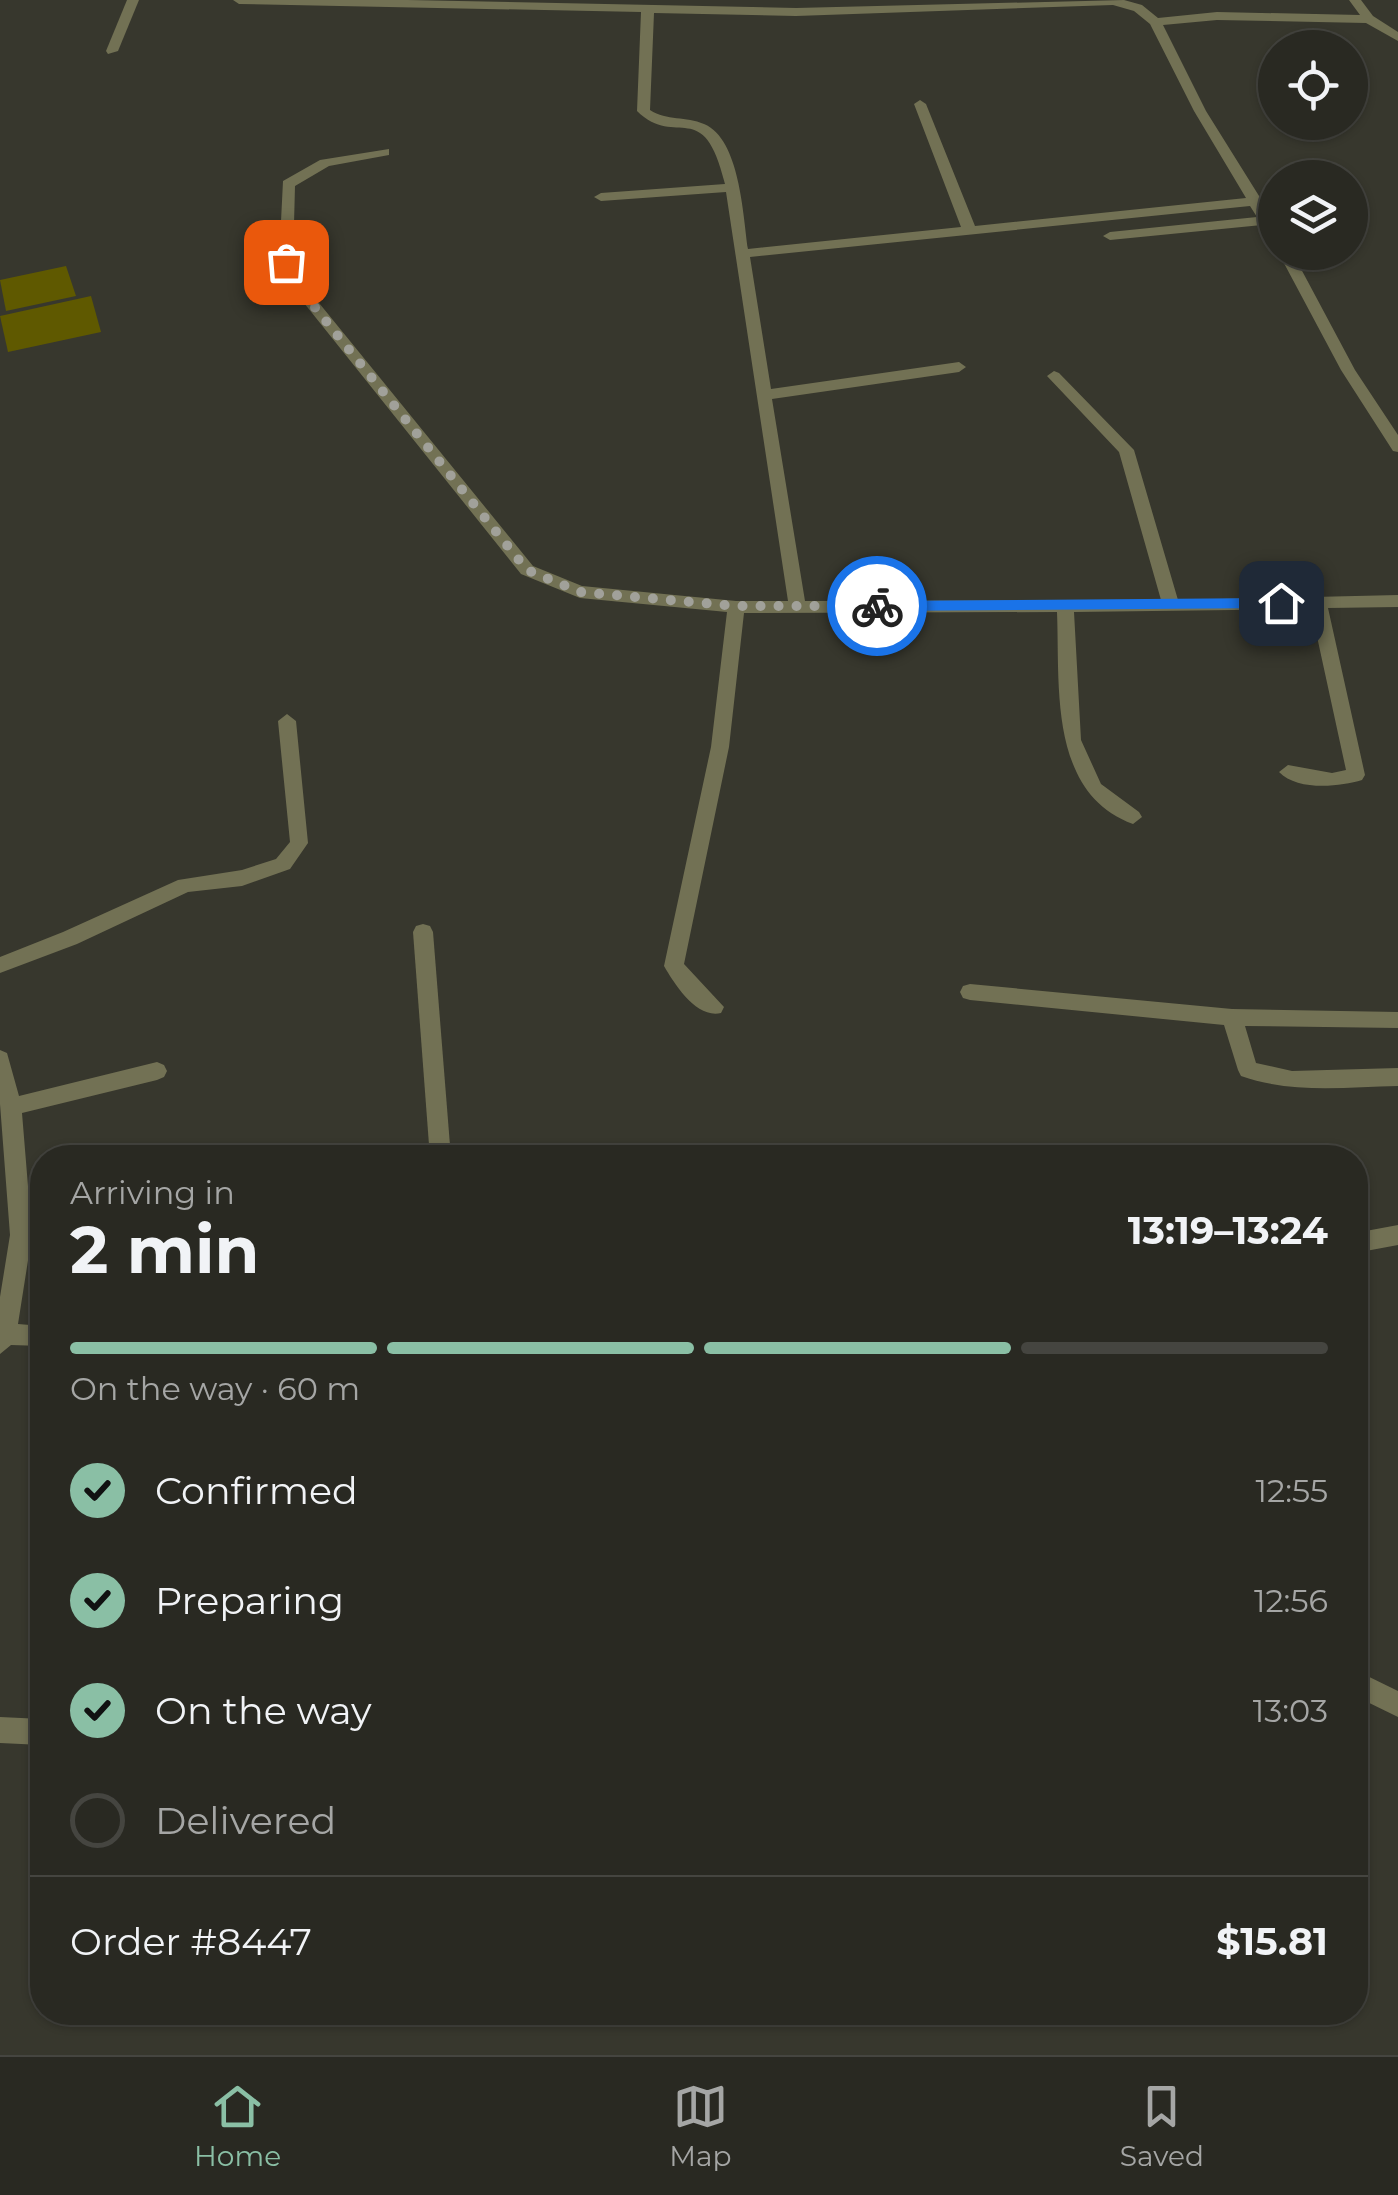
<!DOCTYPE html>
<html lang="en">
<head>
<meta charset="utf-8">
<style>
	:root { --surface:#292922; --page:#35352f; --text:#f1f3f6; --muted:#a5a6a5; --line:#454540; --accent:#8abfa5 }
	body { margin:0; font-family:Montserrat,sans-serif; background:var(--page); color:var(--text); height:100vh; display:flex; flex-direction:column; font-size:38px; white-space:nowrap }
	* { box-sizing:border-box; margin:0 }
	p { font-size:32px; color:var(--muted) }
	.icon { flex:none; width:55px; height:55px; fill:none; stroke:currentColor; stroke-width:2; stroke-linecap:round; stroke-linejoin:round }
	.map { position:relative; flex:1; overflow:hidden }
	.sheet { position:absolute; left:30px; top:1145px; width:1338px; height:880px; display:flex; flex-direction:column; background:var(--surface); border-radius:40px; box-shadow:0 2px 8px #0004,0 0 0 2px var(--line) }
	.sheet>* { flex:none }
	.tools { position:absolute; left:1258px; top:30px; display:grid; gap:20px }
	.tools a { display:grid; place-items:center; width:110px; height:110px; border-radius:50%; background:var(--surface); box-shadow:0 2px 8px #0004,0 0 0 2px var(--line); font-size:50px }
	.pin { position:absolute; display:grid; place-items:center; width:85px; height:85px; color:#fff; margin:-42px; border-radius:20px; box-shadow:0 5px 15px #0006 }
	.courier { position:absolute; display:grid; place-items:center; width:100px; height:100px; margin:-50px; border:8px solid #1a73e8; border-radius:50%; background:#fff; color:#222; box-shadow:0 2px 12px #0007 }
	.head em { font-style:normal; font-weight:700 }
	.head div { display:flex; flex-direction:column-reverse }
	.head { display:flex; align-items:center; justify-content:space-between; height:170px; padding:0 40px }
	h1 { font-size:65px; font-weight:700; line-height:75px }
	.bar { display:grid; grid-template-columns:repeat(4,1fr); gap:15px 10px; align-content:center; height:120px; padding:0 40px }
	.bar i { height:12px; border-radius:8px; background:var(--line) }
	.bar .on { background:var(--accent) }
	.bar p { grid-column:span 4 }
	.line { display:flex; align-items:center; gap:25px; padding:0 40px; border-top:2px solid var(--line) }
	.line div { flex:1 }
	ol { padding:0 40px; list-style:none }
	li { display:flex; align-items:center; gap:30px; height:110px }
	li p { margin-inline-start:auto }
	li .icon { padding:10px; border-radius:50%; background:var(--accent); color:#111; stroke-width:4 }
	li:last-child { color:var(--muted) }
	li i { width:55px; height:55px; border:5px solid var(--line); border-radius:50% }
	.tab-bar { display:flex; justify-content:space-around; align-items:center; height:140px; border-top:2px solid var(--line); background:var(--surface); font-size:28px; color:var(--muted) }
	.tab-bar a { display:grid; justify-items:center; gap:5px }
	.tab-bar .on { color:var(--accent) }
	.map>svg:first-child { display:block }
	.building { fill:#5f5900 }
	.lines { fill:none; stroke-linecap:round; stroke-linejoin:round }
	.street { fill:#727154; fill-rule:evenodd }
	.route { fill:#1a73e8 }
	.done { stroke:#a1a19a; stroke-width:10; stroke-dasharray:0 18 }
</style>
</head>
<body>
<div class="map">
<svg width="1398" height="2055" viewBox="0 0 1398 2055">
	<rect width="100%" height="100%" fill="#37372d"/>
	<g class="building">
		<polygon points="66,266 76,296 6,311 0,280"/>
		<polygon points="91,296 101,332 8,352 0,316"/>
	</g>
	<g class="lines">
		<g class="street">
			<polygon points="127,0 139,0 118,51 108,54 106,51"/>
			<path d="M233 0H408L796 8 1124 0 1142 5 1158 18 1217 12 1360 15 1349 0H1361L1373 16 1398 32V41L1366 23 1217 20 1163 25 1206 111 1274 220 1275 239 1270 238 1262 225 1110 240 1103 236 1110 232 1257 217 1250 206 750 257 771 389 959 362 966 367 959 372 772 399 805 601 1161 600 1119 452 1047 376 1054 371 1059 373 1134 450 1178 600 1398 595V607L1328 608 1365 775 1362 780C1339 787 1297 791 1279 772L1288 765 1332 773 1346 770 1311 609 1074 612 1081 740 1101 784 1139 812 1142 817 1133 824C1048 793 1060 685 1057 612L744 613 729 747 684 964 724 1007 721 1013C697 1019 675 985 664 966L711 747 727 612 580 598 521 574 304 303 279 262 283 181 320 160 389 149V155L329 166 295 186 293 262 315 298 533 566 582 586 736 601H788L726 192 601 201 594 197 601 193 725 184C703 94 677 150 637 111L641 12 239 4ZM1113 5 1134 11 1150 24 1194 111 1246 198 975 226 926 104 920 100 914 104 961 227 748 249C743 215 740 139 704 124 686 116 667 121 650 110L654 13 796 16Z"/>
			<polygon points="1278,252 1292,252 1355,370 1398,435 1398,452 1393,451 1341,370"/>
			<polygon points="287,714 296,721 308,843 290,869 242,886 188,892 77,944 0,973 0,957 63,932 178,880 242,870 276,859 290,842 278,721"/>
			<polygon points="423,924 430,926 433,932 451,1158 430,1158 413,932 416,926"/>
			<path d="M970 984 1232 1009 1398 1012V1028L1245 1026 1256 1063 1292 1071 1398 1068V1086C1345 1087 1292 1094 1241 1076L1238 1070 1224 1025 970 1000 963 998 960 992 963 986Z"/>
			<polygon points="0,1050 7,1053 19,1096 157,1062 164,1065 167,1071 164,1077 157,1080 22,1113 32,1235 18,1324 42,1326 42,1346 11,1345 0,1354 0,1297 10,1235 0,1104"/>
			<polygon points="1398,1225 1398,1245 1355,1253 1355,1233"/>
			<polygon points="1355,1670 1398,1691 1398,1717 1355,1696"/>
			<polygon points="0,1717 42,1719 42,1745 0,1743"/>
		</g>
	</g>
	<polygon class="route" points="1281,598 1288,603 1281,608 877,611 871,606 877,601"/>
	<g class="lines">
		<polyline class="done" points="286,262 309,300 527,570 580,592 736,606 877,606"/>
	</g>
</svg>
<div class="tools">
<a><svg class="icon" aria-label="locate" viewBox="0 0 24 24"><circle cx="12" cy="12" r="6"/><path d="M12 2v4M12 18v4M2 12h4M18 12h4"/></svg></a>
<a><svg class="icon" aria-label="layers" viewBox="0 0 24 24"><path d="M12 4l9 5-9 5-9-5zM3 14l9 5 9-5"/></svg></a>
</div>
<div class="pin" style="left:286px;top:262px;background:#ea580c"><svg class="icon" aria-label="bag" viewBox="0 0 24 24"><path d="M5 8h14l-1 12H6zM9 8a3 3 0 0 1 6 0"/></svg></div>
<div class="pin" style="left:1281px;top:603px;background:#1f2937"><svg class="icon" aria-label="home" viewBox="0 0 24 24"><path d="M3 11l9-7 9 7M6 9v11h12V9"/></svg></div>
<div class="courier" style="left:877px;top:606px"><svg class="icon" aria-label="bike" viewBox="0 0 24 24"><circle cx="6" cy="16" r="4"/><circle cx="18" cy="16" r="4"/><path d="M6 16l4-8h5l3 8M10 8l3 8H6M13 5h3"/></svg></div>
<section class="sheet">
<div class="head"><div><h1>2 min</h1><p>Arriving in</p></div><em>13:19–13:24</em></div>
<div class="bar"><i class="on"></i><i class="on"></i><i class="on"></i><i></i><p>On the way · 60 m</p></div>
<ol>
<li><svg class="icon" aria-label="check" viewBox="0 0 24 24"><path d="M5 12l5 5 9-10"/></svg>Confirmed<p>12:55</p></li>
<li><svg class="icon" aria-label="check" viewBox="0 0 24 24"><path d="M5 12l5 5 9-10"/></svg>Preparing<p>12:56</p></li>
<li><svg class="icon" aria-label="check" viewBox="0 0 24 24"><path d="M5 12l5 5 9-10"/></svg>On the way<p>13:03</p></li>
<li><i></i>Delivered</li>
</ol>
<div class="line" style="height:130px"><div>Order #8447</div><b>$15.81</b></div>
</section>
</div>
<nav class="tab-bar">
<a class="on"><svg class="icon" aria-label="home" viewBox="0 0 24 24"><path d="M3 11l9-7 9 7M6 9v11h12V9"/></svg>Home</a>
<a><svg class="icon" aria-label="map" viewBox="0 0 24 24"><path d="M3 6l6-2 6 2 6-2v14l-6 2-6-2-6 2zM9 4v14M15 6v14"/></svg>Map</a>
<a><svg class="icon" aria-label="saved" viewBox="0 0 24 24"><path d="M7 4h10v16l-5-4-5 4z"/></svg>Saved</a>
</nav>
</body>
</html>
